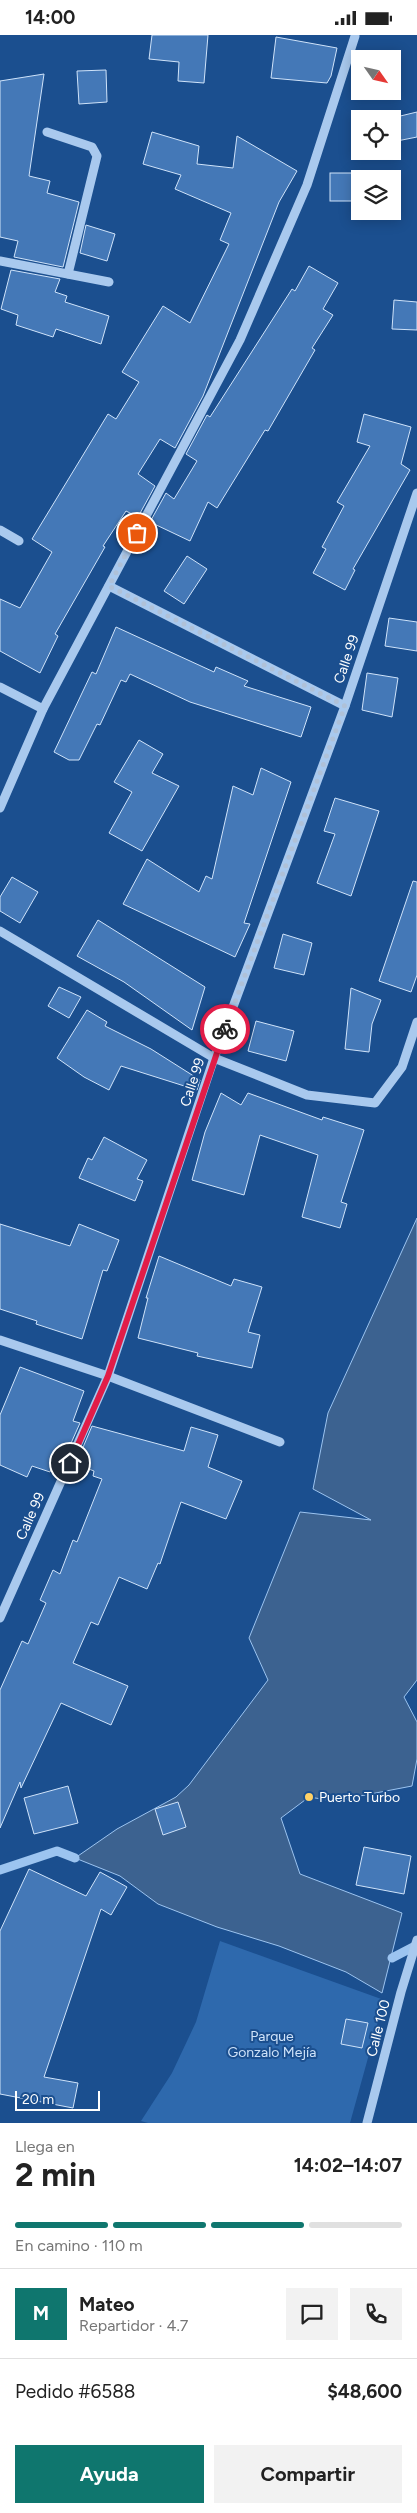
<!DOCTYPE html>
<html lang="es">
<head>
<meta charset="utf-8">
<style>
	:root { --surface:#fff; --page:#f2f2f2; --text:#222; --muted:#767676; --line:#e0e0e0; --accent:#0f766e }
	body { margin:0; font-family:Figtree,sans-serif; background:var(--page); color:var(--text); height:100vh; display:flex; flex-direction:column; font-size:19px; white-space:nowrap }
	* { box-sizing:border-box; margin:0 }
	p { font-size:16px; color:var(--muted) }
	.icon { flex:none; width:28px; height:28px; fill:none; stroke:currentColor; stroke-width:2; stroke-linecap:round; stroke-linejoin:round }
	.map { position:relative; height:2088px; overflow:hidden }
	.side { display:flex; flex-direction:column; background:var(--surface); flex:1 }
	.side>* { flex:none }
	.needle { width:32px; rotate:124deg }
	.controls { position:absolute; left:351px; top:15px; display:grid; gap:10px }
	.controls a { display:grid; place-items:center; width:50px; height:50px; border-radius:0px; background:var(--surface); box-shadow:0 2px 12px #0003; font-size:25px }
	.scale { position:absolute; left:15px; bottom:12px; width:85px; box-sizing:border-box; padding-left:5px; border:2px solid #fff; border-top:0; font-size:14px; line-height:18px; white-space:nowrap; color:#fff; -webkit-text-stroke:4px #1b4f8f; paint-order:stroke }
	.pin { position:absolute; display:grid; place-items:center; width:42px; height:42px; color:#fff; margin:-21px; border:2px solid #fff; border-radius:50%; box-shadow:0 1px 5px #0007 }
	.courier { position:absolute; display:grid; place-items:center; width:50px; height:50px; margin:-25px; border:4px solid #e11d48; border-radius:50%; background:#fff; color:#222; box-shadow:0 1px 6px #0007 }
	.overview em { font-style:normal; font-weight:700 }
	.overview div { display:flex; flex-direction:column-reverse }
	.overview { display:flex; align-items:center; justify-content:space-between; height:85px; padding:0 15px }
	h1 { font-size:32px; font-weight:700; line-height:38px }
	.bar { display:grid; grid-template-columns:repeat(4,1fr); gap:8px 5px; align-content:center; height:60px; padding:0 15px }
	.bar i { height:6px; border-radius:4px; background:var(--line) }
	.bar .current { background:var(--accent) }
	.bar p { grid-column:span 4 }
	.line { display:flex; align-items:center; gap:12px; padding:0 15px; border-top:1px solid var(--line) }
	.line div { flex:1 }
	.round { display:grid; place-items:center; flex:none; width:52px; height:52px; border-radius:0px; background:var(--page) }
	.action { display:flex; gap:10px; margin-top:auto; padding:10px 15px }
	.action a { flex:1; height:58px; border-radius:0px; background:var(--accent); color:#fff; font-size:20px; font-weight:700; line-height:58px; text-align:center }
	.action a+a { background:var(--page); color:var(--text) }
	.status { display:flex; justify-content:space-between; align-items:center; height:35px; padding:0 25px; background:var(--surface); direction:ltr }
	.status svg { height:14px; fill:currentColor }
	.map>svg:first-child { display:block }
	.green { fill:#2e69ad }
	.water { fill:#3c6290; stroke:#9cc4f0 }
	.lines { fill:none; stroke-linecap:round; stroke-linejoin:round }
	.stream { stroke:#9cc4f0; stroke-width:9 }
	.building { fill:#4478b7; stroke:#cfe3fa }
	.minor { stroke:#a9c9ee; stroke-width:9 }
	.done { stroke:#afc1d8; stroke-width:5; stroke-dasharray:0 9 }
	.route { stroke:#e11d48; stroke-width:6 }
	.poi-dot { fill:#ffd166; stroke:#1b4f8f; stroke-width:2 }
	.labels { text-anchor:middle; stroke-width:4; stroke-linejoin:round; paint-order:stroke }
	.street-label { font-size:14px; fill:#fff; stroke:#1b4f8f }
	.poi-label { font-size:14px; fill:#fff; stroke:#1b4f8f; text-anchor:start }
	.park-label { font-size:14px; fill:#cfe3fa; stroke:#1b4f8f }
</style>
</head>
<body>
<div class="status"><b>14:00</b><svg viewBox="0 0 49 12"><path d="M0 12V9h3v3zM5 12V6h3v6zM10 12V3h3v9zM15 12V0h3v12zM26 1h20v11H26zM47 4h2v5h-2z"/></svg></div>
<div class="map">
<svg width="417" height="2088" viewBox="0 0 417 2088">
	<rect width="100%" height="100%" fill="#1b4f8f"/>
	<polygon class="green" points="220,1906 384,1965 350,2088 148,2088 141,2086 172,2038 196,1987"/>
	<polygon class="water" points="417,1183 417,1645 404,1662 417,1687 417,1724 412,1751 334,1766 309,1762 281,1783 300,1839 402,1878 382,1958 346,1937 279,1911 217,1892 158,1869 120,1841 75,1823 117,1794 176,1762 189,1750 268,1645 249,1603 300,1477 371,1485 313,1454 328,1378"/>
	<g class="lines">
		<g class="stream">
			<polyline points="0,1835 57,1816 75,1823"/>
			<polyline points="392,1923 417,1910"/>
		</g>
	</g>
	<g class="building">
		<polygon points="152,0 208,0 204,48 178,46 179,27 149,24"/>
		<polygon points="276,2 337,13 331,41 327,48 271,43"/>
		<polygon points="106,35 107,67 79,69 77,36"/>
		<polygon points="44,39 29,141 50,146 47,158 79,167 63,232 14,222 18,206 0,202 0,46"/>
		<polygon points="417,77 417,102 392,107 392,83"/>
		<polygon points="152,97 199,111 197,129 233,133 237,101 297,136 279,167 203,361 175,413 160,404 138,439 155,451 138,482 126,476 103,511 105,512 55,599 58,601 40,638 0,616 0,564 20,573 52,517 32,504 108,379 116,384 139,347 122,337 163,271 190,288 229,209 220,205 231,178 175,154 181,140 143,129"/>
		<rect x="330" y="138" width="30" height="28"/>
		<polygon points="86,190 115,199 107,226 80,218"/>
		<polygon points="309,231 338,248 323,274 333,280 312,313 315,315 268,396 265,395 217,473 208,467 190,506 150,487 166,458 174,464 197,426 186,419 207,380 210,382 292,254 295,256"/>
		<polygon points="11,235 60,244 55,257 67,261 65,267 109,281 101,309 56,294 53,302 16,290 18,280 1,274"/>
		<polygon points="394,265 417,267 417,295 392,294"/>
		<polygon points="364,379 411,392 401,429 410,435 353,534 355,535 345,555 313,538 326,514 322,512 344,471 337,467 370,411 357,407"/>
		<polygon points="187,521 207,534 184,569 164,556"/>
		<polygon points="389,583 417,587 417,616 385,611"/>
		<polygon points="116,592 214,637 216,632 248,646 244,651 311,672 301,702 190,667 130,639 126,647 121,645 100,690 97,689 79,725 69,725 54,717 92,637 96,639"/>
		<polygon points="367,638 398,643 392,682 362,675"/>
		<polygon points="139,705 163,719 152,738 179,751 142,816 109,798 132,757 114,747"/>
		<polygon points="261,733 291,747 244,888 250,889 235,922 123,869 147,824 199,857 206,841 212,844 233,751 253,760"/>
		<polygon points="335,763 379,776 351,861 317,848 335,799 324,796"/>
		<polygon points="12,842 38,857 20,888 0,876 0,862"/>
		<polygon points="413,846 417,847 417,940 411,957 379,946"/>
		<polygon points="98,885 205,952 192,995 124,947 77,921"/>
		<polygon points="283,899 312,908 304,940 274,933"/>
		<polygon points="59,952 81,962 69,983 48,971"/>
		<polygon points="351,953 381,965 372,989 369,1017 345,1014"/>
		<polygon points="87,975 107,987 105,991 151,1014 200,1045 197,1055 121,1031 109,1055 84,1042 57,1023"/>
		<polygon points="256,986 294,996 286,1026 248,1016"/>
		<polygon points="221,1058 241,1070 248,1058 322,1085 323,1082 364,1095 341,1167 347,1169 340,1193 302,1182 318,1120 260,1100 244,1160 192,1145 205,1097"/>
		<polygon points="104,1102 147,1125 137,1144 143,1146 135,1166 79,1143 88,1123 92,1125"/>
		<polygon points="0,1189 70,1211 79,1189 119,1205 107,1236 103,1235 82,1304 36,1289 37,1286 0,1274"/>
		<polygon points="159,1221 231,1251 234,1244 262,1252 248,1297 260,1300 252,1333 197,1321 198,1318 138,1303 148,1263 146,1263"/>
		<polygon points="20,1332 84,1356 73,1386 80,1388 64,1424 55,1421 50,1437 32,1431 27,1442 0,1430 0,1380"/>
		<polygon points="92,1391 184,1416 191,1392 218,1400 208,1432 242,1446 226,1484 181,1467 160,1529 158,1528 147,1554 119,1542 98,1590 91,1587 73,1628 128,1651 111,1690 61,1668 21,1753 20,1747 0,1793 0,1655 22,1606 28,1609 46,1568 40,1565 53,1535 60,1539 73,1505 77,1507 102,1444 93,1441 94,1436 76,1429"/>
		<polygon points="68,1751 78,1788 34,1799 24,1763"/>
		<polygon points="178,1767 186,1792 163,1800 155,1774"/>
		<polygon points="364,1812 411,1821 404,1859 356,1850"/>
		<polygon points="29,1834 86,1861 100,1837 127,1852 111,1880 101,1874 44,2042 78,2048 73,2073 0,2059 0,1896"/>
		<polygon points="346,1984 368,1988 362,2013 341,2009"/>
	</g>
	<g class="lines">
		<g class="minor">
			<polyline points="47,97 92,112 97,121 68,239"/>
			<polyline points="0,226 109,247"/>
			<polyline points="0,495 19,506"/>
			<polyline points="109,551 345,671"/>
			<polyline points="0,652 43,674"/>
			<polyline points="0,773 43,674 240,305 307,150 355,1"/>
			<polyline points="0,896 214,1023 307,1060 375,1068 402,1032 417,987"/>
			<polyline points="0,1305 108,1341 280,1407"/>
			<polyline points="0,1583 108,1341 214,1023 345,671 417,458"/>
			<polyline points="367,2088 401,1957 417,1905"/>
		</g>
	</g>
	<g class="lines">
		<polyline class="done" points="137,498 109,551 345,671 225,994"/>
		<polyline class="route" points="70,1428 108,1341 225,994"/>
	</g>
	<circle class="poi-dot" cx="309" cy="1762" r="5"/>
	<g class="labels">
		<g class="street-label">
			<text transform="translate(346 624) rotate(-71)" y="5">Calle 99</text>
			<text transform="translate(192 1047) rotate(-72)" y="5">Calle 99</text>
			<text transform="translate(30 1481) rotate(-66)" y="5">Calle 99</text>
			<text transform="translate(378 1993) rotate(-76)" y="5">Calle 100</text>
		</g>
		<g class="poi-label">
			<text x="319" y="1767">Puerto Turbo</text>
		</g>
		<g class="park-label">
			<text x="272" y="2006">Parque<tspan x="272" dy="16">Gonzalo Mejía</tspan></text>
		</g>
	</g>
</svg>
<div class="controls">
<a><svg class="needle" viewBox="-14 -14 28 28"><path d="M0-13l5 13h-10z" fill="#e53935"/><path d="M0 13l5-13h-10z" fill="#767676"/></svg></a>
<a><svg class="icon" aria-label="locate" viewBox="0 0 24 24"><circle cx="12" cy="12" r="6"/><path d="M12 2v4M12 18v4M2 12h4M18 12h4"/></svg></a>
<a><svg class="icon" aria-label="layers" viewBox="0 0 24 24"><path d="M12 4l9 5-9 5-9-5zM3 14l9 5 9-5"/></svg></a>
</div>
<div class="scale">20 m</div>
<div class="pin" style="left:137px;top:498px;background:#ea580c"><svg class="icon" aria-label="bag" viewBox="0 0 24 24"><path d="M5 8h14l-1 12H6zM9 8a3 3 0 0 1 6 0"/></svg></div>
<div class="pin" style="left:70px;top:1428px;background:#1f2937"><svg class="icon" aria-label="home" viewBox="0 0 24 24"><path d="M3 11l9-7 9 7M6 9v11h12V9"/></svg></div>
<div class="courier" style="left:225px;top:994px"><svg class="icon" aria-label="bike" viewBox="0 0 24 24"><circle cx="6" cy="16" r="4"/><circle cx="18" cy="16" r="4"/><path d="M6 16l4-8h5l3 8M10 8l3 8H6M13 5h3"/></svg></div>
</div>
<section class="side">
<div class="overview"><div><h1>2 min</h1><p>Llega en</p></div><em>14:02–14:07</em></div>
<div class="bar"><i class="current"></i><i class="current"></i><i class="current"></i><i></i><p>En camino · 110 m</p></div>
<div class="line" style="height:90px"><b class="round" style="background:var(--accent);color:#fff">M</b><div><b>Mateo</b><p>Repartidor · 4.7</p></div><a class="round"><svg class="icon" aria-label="chat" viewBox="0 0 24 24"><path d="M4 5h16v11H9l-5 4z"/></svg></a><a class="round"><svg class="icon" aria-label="phone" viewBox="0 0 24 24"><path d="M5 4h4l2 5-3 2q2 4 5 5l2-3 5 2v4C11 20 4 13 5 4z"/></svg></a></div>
<div class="line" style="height:65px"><div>Pedido #6588</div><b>$48,600</b></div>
<div class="action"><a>Ayuda</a><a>Compartir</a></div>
</section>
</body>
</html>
